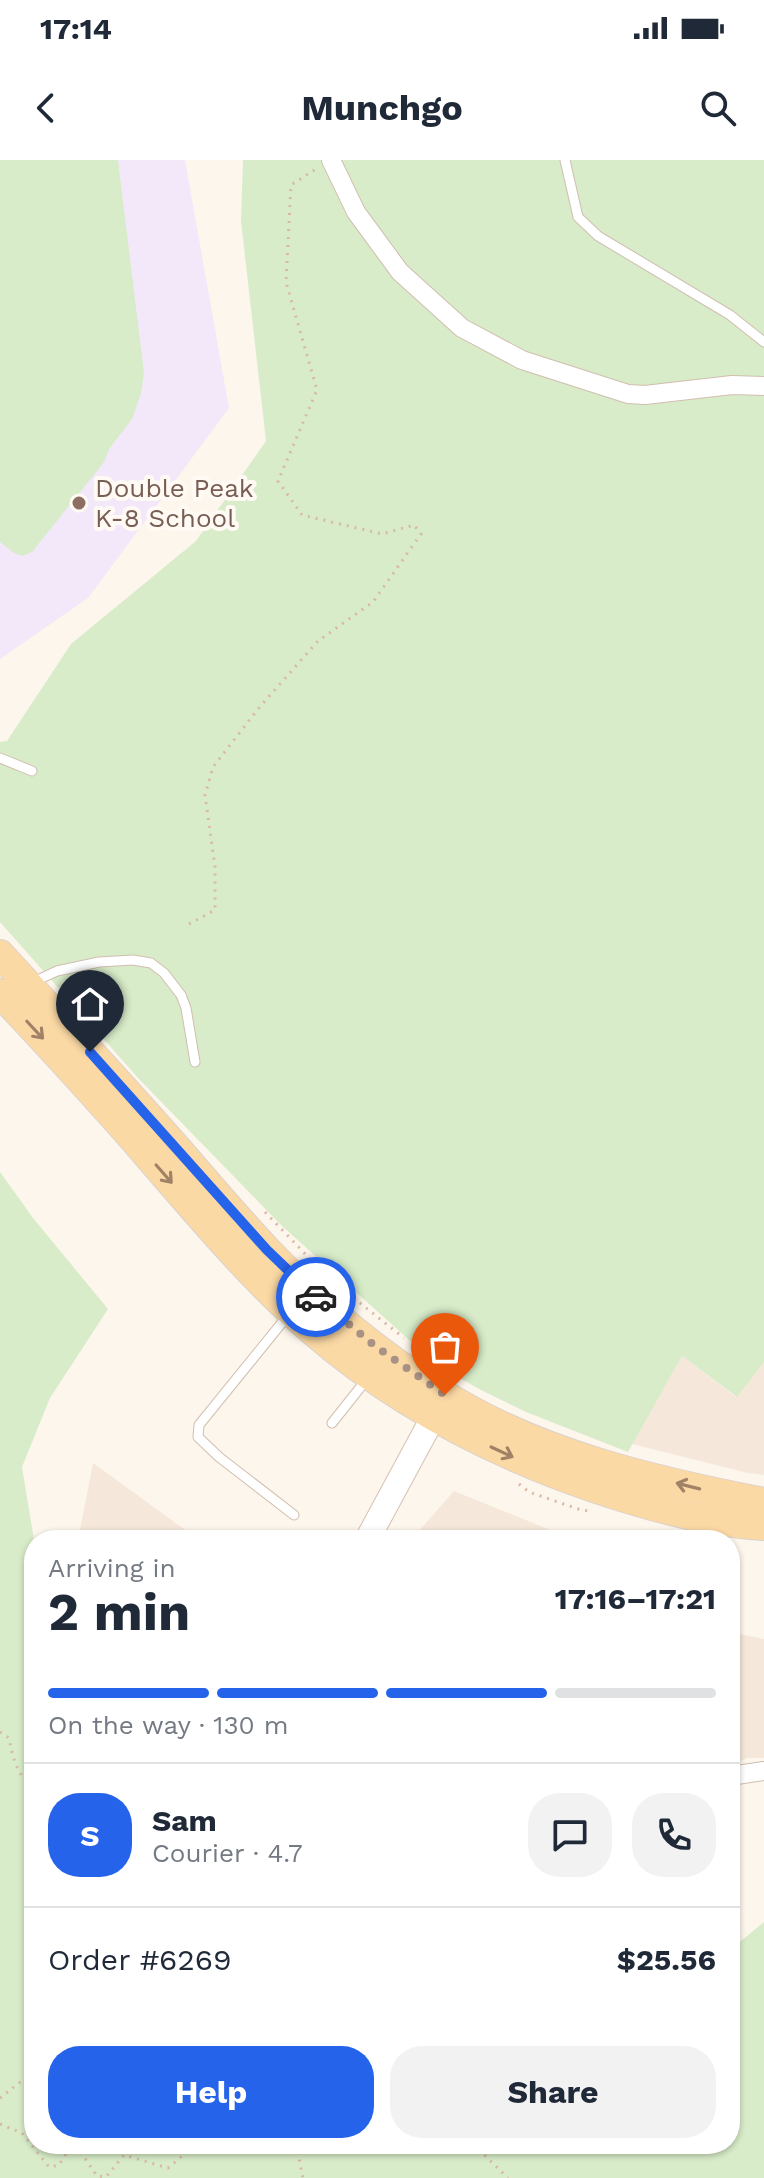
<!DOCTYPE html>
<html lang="en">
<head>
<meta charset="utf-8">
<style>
	:root { --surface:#fff; --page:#f2f2f3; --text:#1f2937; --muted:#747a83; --line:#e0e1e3; --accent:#2563eb }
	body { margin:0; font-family:"Work Sans",sans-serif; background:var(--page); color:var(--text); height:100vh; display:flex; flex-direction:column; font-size:30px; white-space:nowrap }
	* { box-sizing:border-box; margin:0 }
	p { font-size:26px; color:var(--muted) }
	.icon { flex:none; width:44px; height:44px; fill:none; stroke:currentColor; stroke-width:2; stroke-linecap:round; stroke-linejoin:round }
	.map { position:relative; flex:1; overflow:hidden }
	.sheet { position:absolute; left:24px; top:1370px; width:716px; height:624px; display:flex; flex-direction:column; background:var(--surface); border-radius:32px; box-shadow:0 2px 6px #0004 }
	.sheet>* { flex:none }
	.pin { position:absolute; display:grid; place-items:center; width:68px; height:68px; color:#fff; margin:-82px -34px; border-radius:50% 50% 50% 0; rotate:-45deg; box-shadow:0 0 8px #0007 }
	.pin .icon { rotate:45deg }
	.courier { position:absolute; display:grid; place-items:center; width:80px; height:80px; margin:-40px; border:6px solid #2563eb; border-radius:50%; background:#fff; color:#222; box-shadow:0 2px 10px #0007 }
	.headline em { font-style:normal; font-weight:700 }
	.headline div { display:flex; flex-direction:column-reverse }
	.headline { display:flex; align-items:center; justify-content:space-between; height:136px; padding:0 24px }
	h1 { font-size:52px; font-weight:700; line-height:60px }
	.bar { display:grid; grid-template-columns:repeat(4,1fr); gap:12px 8px; align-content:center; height:96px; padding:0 24px }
	.bar i { height:10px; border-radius:6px; background:var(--line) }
	.bar .active { background:var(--accent) }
	.bar p { grid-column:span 4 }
	.line { display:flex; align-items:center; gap:20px; padding:0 24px; border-top:2px solid var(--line) }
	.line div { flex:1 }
	.round { display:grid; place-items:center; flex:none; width:84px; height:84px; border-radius:32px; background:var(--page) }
	.button { display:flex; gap:16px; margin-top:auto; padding:16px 24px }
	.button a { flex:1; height:92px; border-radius:32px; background:var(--accent); color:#fff; font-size:32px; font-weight:700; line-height:92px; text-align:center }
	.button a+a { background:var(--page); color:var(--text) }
	.status { display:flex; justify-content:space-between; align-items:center; height:56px; padding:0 40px; background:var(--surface); direction:ltr }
	.status svg { height:22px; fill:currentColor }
	header { display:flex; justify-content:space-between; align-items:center; height:104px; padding:0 24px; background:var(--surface); font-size:36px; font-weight:700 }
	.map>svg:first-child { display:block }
	.residential { fill:#f5e8da }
	.education { fill:#f3e8fa }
	.green { fill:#d8ecc9 }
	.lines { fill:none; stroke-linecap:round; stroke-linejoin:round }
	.lane-casing { stroke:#d1beb0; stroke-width:11 }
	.street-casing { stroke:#d1beb0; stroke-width:20 }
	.secondary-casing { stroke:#d6c0b0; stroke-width:26 }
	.primary-casing { stroke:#dad1cd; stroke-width:30 }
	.path { stroke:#d9b8a5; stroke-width:3; stroke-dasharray:2 6; stroke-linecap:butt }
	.lane { stroke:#fff; stroke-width:9 }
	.street { stroke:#fff; stroke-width:18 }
	.secondary { stroke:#fff; stroke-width:24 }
	.primary { stroke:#fbd9a5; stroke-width:28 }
	.oneway { stroke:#a18267 }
	.done { stroke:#a89285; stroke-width:8; stroke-dasharray:0 14.4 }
	.route { stroke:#2563eb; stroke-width:10 }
	.education-dot { fill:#8d6e63; stroke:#fffaf3; stroke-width:3 }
	.labels { text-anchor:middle; stroke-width:8; stroke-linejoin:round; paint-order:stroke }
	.education-label { font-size:26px; fill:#785e54; stroke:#fffaf3; text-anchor:start }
</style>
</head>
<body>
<div class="status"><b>17:14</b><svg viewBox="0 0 49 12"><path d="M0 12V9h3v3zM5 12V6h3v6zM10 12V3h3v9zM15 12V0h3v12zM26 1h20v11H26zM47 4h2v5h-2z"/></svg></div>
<header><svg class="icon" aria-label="back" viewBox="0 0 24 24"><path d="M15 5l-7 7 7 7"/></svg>Munchgo<svg class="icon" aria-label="search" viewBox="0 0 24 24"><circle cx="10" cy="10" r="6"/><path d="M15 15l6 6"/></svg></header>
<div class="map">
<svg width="764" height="2018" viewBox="0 0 764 2018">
	<rect width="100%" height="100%" fill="#fdf6ec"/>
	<g class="residential">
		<polygon points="682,1196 736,1237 764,1202 764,1315 748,1313 632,1284"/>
		<polygon points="93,1303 199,1380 78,1380"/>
		<polygon points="454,1331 575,1380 411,1380"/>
		<polygon points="730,1472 764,1479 764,1598 748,1598 730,1604"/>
	</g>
	<polygon class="education" points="0,0 185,0 229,248 88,438 0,499"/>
	<g class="green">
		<polygon points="0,0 118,0 144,213 141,233 132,259 109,289 104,302 32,392 22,396 14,393 0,382"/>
		<polygon points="243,0 764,0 764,1202 737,1237 682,1196 628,1292 526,1252 477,1228 435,1203 282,1066 139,919 0,762 0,582 7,581 71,484 196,381 266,281 241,61"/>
		<polygon points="0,1012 33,1058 108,1149 50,1238 22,1307 34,1380 34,1984 730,1984 730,1790 764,1762 764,2018 0,2018"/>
	</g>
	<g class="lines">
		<defs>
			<g id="lane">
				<polyline points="565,0 578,57 598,76 730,155 764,182"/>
				<polyline points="0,598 32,611"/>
				<polyline points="31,823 57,811 99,802 133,800 151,803 164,813 181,835 186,848 195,902"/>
				<polyline points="289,1154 199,1265 198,1277 219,1297 294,1355"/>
				<polyline points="332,1263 367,1219"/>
			</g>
			<g id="street">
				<polyline points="331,0 356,52 400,112 462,168 522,200 628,234 645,235 732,225 764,226"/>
				<polyline points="730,1616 764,1611"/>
			</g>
			<polyline id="secondary" points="367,1380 442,1241"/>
			<g id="primary">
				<path d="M0 794C53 852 107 909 159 968 195 1008 230 1051 267 1090 320 1145 380 1195 445 1235 539 1294 656 1321 764 1342"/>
				<path d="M0 833C49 886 99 939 146 994 199 1055 250 1117 311 1170 387 1236 476 1285 571 1320 629 1341 702 1363 764 1366"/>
			</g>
		</defs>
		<use href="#lane" class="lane-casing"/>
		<use href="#street" class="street-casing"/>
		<use href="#secondary" class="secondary-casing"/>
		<use href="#primary" class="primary-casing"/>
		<g class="path">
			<polyline points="189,764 215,750 215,707 205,635 213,607 258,549 318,481 373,442 421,374 414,365 382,374 302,355 278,321 317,230 286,122 291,25 316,9"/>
			<polyline points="265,1052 312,1101"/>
			<polyline points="341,1128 404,1178"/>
			<polyline points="519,1324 529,1332 581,1350 590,1351"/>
			<path d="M0 1572 9 1578C13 1599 17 1615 34 1629"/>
			<polyline points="0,1938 34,1911"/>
			<polyline points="0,1964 22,1973 49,2007 59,2005 71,1986 78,1988 97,2016 106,2017 124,1995 168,2008 187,1992 193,1984"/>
			<polyline points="296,1984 303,2018"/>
			<polyline points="473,1984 508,2018"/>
		</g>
		<use href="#lane" class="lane"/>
		<use href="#street" class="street"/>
		<use href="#secondary" class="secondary"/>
		<use href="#primary" class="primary"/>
	</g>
	<defs><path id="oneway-shaft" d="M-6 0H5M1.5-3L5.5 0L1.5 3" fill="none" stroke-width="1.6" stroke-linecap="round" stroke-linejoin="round" transform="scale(2)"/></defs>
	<g class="oneway">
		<use href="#oneway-shaft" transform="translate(35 870) rotate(47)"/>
		<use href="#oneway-shaft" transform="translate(164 1014) rotate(49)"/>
		<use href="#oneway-shaft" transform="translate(502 1292) rotate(25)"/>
		<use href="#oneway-shaft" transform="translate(688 1326) rotate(-166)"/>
	</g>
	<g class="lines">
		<polyline class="done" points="316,1137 375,1186 445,1235"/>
		<polyline class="route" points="90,892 267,1090 316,1137"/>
	</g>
	<circle class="education-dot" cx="79" cy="343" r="8"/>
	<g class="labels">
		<g class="education-label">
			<text x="95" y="337">Double Peak<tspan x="95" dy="30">K-8 School</tspan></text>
		</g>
	</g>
</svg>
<div class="pin" style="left:445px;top:1235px;background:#ea580c"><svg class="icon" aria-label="bag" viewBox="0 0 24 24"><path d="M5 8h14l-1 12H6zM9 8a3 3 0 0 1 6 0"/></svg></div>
<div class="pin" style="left:90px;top:892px;background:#1f2937"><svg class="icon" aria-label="home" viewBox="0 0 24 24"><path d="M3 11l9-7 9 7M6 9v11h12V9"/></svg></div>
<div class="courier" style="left:316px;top:1137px"><svg class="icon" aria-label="car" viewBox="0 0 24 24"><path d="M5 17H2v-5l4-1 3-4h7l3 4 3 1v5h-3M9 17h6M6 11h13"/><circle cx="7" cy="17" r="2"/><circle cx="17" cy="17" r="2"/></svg></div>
<section class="sheet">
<div class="headline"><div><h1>2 min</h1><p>Arriving in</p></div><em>17:16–17:21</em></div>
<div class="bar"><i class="active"></i><i class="active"></i><i class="active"></i><i></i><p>On the way · 130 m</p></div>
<div class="line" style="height:144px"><b class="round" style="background:var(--accent);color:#fff">S</b><div><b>Sam</b><p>Courier · 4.7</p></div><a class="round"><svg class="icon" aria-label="chat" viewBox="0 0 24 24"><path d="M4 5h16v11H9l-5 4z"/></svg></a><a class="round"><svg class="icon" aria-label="phone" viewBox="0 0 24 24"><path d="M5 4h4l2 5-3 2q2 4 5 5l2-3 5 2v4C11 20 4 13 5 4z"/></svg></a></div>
<div class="line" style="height:104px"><div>Order #6269</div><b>$25.56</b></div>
<div class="button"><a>Help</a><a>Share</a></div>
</section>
</div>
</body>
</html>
